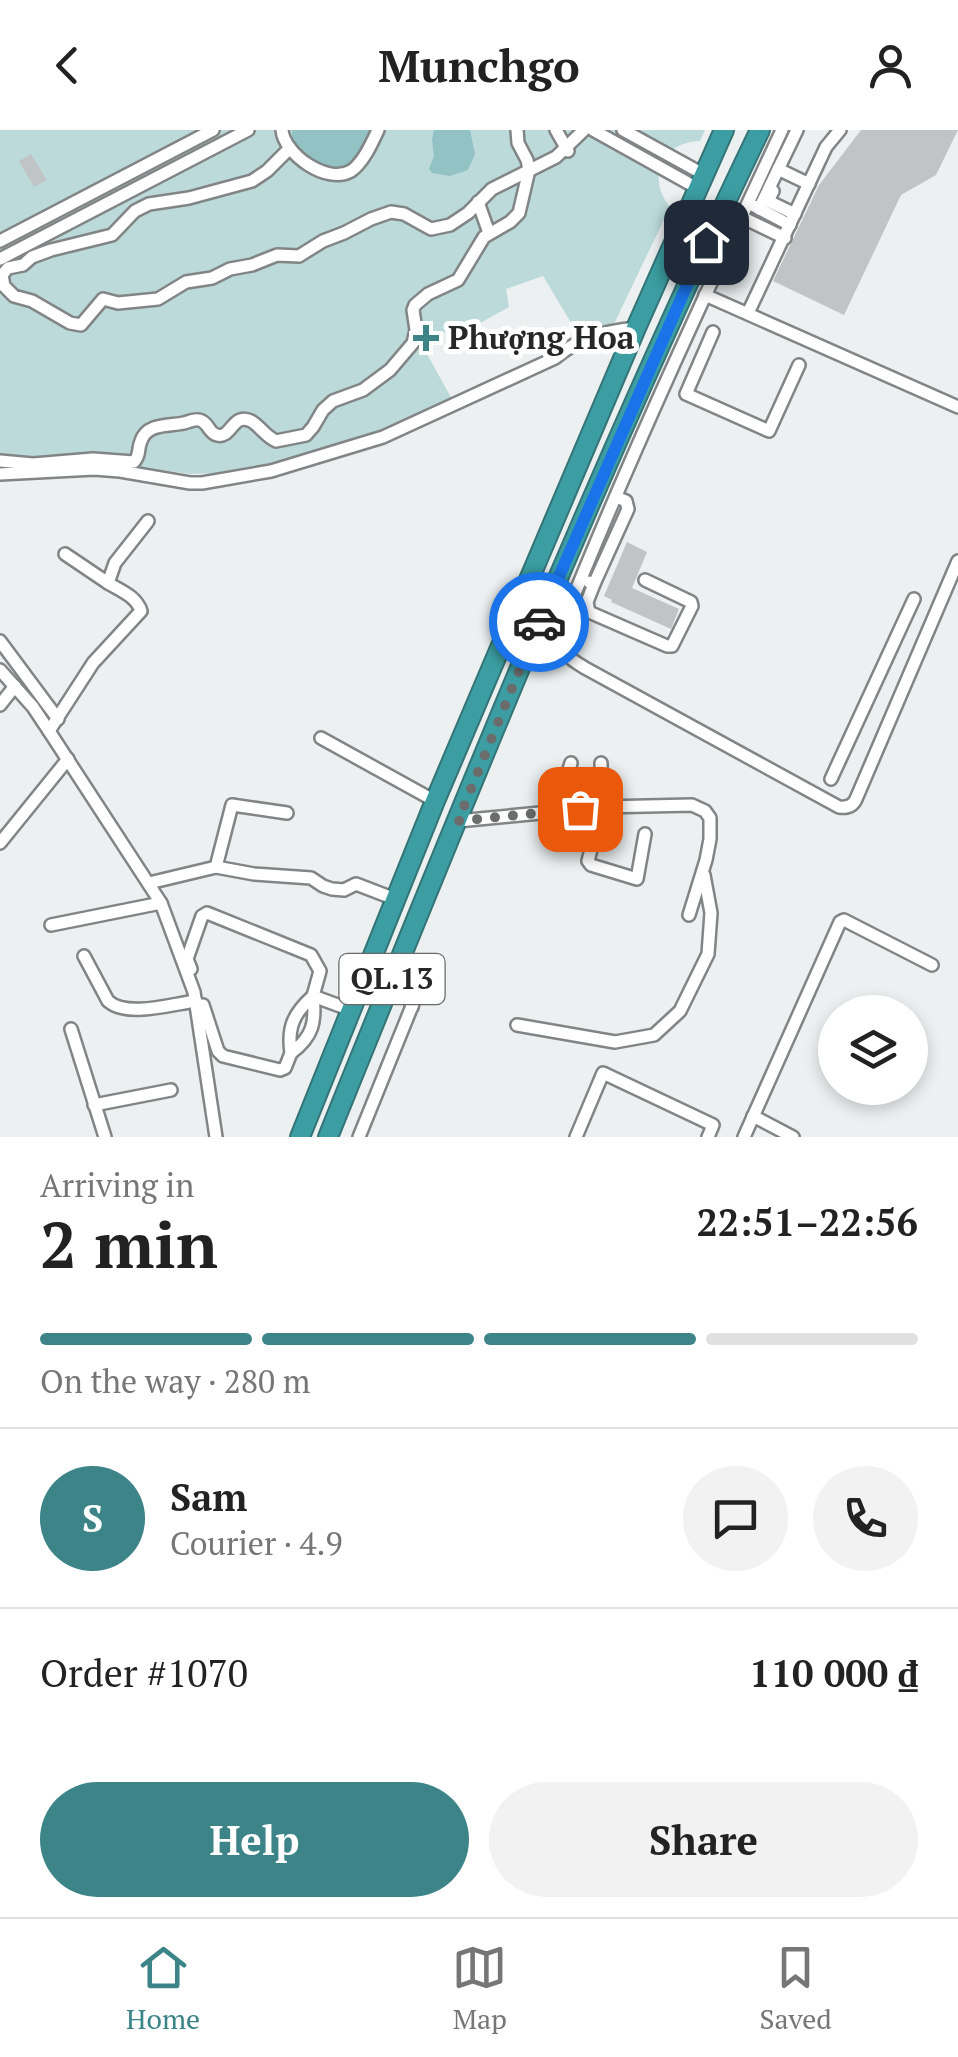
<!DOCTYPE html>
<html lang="en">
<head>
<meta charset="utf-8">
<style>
	:root { --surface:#fff; --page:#f2f2f2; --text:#222; --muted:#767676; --line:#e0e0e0; --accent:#3c8487 }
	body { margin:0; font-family:"PT Serif",serif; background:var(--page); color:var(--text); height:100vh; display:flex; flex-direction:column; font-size:38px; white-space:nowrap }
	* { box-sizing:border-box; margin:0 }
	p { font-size:32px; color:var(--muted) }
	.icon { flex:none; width:55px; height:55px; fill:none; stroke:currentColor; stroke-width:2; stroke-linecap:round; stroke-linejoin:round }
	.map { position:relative; height:1007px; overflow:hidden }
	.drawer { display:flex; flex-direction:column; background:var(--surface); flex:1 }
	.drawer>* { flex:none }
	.fabs { position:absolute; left:818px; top:865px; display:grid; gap:20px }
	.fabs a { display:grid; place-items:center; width:110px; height:110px; border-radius:50%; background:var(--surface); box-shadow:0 5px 15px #0003; font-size:50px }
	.pin { position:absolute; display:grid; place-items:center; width:85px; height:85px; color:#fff; margin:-42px; border-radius:20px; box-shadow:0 5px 15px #0006 }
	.courier { position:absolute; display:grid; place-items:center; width:100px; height:100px; margin:-50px; border:8px solid #1a73e8; border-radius:50%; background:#fff; color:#222; box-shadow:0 2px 12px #0007 }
	.overview em { font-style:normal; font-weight:700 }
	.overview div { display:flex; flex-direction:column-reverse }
	.overview { display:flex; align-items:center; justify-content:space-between; height:170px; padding:0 40px }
	h1 { font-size:65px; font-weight:700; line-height:75px }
	.bar { display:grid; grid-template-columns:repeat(4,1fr); gap:15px 10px; align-content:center; height:120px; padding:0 40px }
	.bar i { height:12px; border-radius:8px; background:var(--line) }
	.bar .selected { background:var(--accent) }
	.bar p { grid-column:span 4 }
	.line { display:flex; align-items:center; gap:25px; padding:0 40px; border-top:2px solid var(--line) }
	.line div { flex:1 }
	.round { display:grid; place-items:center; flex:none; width:105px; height:105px; border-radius:52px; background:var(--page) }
	.cta { display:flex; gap:20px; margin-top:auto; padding:20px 40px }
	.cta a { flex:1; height:115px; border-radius:60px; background:var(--accent); color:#fff; font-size:40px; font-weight:700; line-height:115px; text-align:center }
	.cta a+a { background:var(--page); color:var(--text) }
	header { display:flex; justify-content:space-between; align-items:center; height:130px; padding:0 40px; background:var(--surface); font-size:45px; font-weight:700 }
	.menu { display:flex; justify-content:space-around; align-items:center; height:140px; border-top:2px solid var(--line); background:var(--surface); font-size:28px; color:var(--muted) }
	.menu a { display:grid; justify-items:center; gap:5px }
	.menu .selected { color:var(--accent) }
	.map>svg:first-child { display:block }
	.green { fill:#bddadb }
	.water { fill:#92c2c4 }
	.building { fill:#c0c4c4 }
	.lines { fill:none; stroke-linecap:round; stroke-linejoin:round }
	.minor-casing { stroke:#828585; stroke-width:16 }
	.highway-casing { stroke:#347477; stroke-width:22 }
	.minor { stroke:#fff; stroke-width:11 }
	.highway { stroke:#3c9ea2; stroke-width:18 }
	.done { stroke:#6b6d6d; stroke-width:10; stroke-dasharray:0 18 }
	.route { stroke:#1a73e8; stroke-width:12 }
	.poi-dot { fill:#3c8487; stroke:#fff; stroke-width:4 }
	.labels { text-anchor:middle; stroke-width:10; stroke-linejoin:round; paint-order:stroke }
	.shield { fill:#fff; stroke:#676868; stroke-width:2.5 }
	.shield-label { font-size:30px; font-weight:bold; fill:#262727 }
	.poi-label { font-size:32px; font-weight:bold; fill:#262727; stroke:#fff; text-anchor:start }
</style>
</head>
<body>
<header><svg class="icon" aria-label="back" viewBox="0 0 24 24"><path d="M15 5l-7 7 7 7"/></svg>Munchgo<svg class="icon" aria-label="person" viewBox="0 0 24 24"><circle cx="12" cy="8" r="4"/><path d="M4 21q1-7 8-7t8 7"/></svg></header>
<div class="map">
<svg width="958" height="1007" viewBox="0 0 958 1007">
	<rect width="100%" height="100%" fill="#ecf0f0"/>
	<path class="green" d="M0 0H705L700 11C662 12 646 47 670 77L614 194 599 197 579 206 543 146 506 159 509 177 462 203 457 195 422 215 453 271 372 305 294 329 219 343 190 344 119 334 0 338Z"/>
	<g class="water">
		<path d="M292 0H370C364 11 360 27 350 34 329 49 290 23 292 0Z"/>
		<polygon points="434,0 470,0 475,24 468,40 450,46 432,43 429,39 434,26 432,10"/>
	</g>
	<g class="building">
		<polygon points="861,0 958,0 936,45 901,65 844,185 773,151 819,55"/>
		<polygon points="31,24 47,50 34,57 19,31"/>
		<polygon points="627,412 647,422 632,458 679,479 671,499 611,472 612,470 604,466"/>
	</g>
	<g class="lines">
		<defs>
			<g id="minor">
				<path d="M282 0C284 24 327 55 351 41 363 33 372 13 378 0"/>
				<polyline points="556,0 568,21"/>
				<polyline points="593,0 697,58"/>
				<polyline points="623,0 703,44"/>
				<path d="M782 0C705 165 628 330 561 498 556 520 568 528 585 538L839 677C847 678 853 676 856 669L958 431"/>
				<polyline points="290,18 267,41 252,51 189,68 149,74 135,81 112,105 51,120 32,127 23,135 8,138 2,145 4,156 14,166 32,171 70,193 81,195 103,169 118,173 158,169 186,152 212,148 230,139 252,135 277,125 299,126 323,111 344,103 371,89 391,82 404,84 431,99 450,95 468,83 492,59 556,27 584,0"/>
				<polyline points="778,39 809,54"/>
				<polyline points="773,61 768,71 795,84"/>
				<polyline points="478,72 489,103"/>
				<polyline points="754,76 790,95"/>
				<polyline points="723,78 785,108"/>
				<polyline points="759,79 797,0"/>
				<polyline points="0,111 213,0"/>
				<polyline points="0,129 248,0"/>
				<polyline points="705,165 958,277"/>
				<polyline points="748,183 826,17 840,0"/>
				<polyline points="713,202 686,264 769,301 799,235"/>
				<path d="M0 331 33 334 93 329 134 332C141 324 137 320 141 311 147 293 169 296 184 293 188 292 195 289 199 290 209 292 208 303 217 305 232 309 232 282 251 291 260 296 265 306 276 311L306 305 313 297 323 280 333 271 363 260 390 240 413 213 416 200 413 180 415 175 428 164 458 150 484 107 510 92 519 83 529 40 527 30 518 13 517 0"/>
				<path d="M0 344 94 339 120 341 190 353H202L271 341 383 307 555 228C582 206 602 202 636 198"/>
				<polyline points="65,424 108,453"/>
				<polyline points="589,452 594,454 628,379 626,371 616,367"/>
				<polyline points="594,454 587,472 589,482 667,516 672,516 692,476 691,472 645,450"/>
				<polyline points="0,511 58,589"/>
				<polyline points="532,518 562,489"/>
				<polyline points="0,540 33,577 49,601 161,773 194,862 216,1007"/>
				<polyline points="0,575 15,556"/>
				<path d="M49 601 93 533 141 481C136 466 121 461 108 453L115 433 148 391"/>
				<polyline points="321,608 435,671"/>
				<polyline points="601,633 602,677 588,731 591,735 637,749 645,704"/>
				<polyline points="831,649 914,469"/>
				<polyline points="558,681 558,660 565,652 571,633"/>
				<polyline points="458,691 602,677 692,675 705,681 710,688 710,709 706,730 689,785"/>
				<polyline points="0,713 68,629"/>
				<polyline points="216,737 254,744 311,748 323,756 332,759 344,760 356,754 395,769"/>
				<polyline points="149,753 216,737 232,675 287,683"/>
				<polyline points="51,795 161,773"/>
				<path d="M84 826 108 871C127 888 172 874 196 871"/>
				<polyline points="398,834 412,877"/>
				<polyline points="191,839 187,829 202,786 207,783 311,825 320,841 313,866 351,880"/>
				<path d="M313 866C316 892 313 907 291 923 287 897 294 883 313 866Z"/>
				<polyline points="203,875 218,921 223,926 280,940 285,938 291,923"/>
				<polyline points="517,895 615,912 654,905 680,881 708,824 711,783 704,745"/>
				<polyline points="71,899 105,1007"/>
				<polyline points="94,975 171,960"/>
				<polyline points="753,986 793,1007"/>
				<polyline points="359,1007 427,839"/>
				<polyline points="576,1007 603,943 713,995 708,1007"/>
				<polyline points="744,1007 840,792 844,790 932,835"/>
			</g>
			<g id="highway">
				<polyline points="300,1007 435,671 636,198 724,0"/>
				<path d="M328 1007C465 668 602 329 760 0"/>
			</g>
		</defs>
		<use href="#minor" class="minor-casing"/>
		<use href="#highway" class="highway-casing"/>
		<use href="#minor" class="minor"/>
		<use href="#highway" class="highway"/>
	</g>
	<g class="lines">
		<polyline class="done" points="539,492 458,691 580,679"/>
		<polyline class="route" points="539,492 706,112"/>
	</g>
	<path class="poi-dot" d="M421 193h10v10h10v10h-10v10h-10v-10h-10v-10h10z"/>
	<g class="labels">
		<rect class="shield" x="339.5" y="824" width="105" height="50" rx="8"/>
		<g class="shield-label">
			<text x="392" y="859">QL.13</text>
		</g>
		<g class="poi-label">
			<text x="448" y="219">Phượng Hoa</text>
		</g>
	</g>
</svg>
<div class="fabs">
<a><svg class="icon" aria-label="layers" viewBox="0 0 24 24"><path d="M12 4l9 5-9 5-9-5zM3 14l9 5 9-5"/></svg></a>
</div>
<div class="pin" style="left:580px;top:679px;background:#ea580c"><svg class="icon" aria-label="bag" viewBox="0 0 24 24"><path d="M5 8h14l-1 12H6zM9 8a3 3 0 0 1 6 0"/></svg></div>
<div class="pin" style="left:706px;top:112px;background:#1f2937"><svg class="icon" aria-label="home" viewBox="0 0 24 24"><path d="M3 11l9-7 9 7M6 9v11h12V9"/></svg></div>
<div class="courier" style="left:539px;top:492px"><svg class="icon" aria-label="car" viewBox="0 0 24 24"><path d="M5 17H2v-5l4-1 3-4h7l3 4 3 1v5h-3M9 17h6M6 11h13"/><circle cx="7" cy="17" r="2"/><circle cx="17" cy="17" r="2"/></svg></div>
</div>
<section class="drawer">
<div class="overview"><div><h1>2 min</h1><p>Arriving in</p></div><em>22:51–22:56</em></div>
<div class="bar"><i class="selected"></i><i class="selected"></i><i class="selected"></i><i></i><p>On the way · 280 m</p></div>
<div class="line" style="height:180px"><b class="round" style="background:var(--accent);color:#fff">S</b><div><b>Sam</b><p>Courier · 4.9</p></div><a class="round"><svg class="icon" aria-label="chat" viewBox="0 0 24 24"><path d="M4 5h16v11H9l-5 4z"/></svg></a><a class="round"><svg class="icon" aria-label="phone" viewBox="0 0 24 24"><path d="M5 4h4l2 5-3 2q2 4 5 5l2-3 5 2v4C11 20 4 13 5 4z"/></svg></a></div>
<div class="line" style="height:130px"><div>Order #1070</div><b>110 000 ₫</b></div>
<div class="cta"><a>Help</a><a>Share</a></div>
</section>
<nav class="menu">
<a class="selected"><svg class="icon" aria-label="home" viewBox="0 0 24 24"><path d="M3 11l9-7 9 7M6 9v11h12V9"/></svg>Home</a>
<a><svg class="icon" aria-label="map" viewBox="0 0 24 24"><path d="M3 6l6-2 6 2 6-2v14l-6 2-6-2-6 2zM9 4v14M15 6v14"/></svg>Map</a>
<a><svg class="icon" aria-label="saved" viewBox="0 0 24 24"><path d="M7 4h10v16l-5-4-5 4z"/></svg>Saved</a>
</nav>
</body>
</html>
